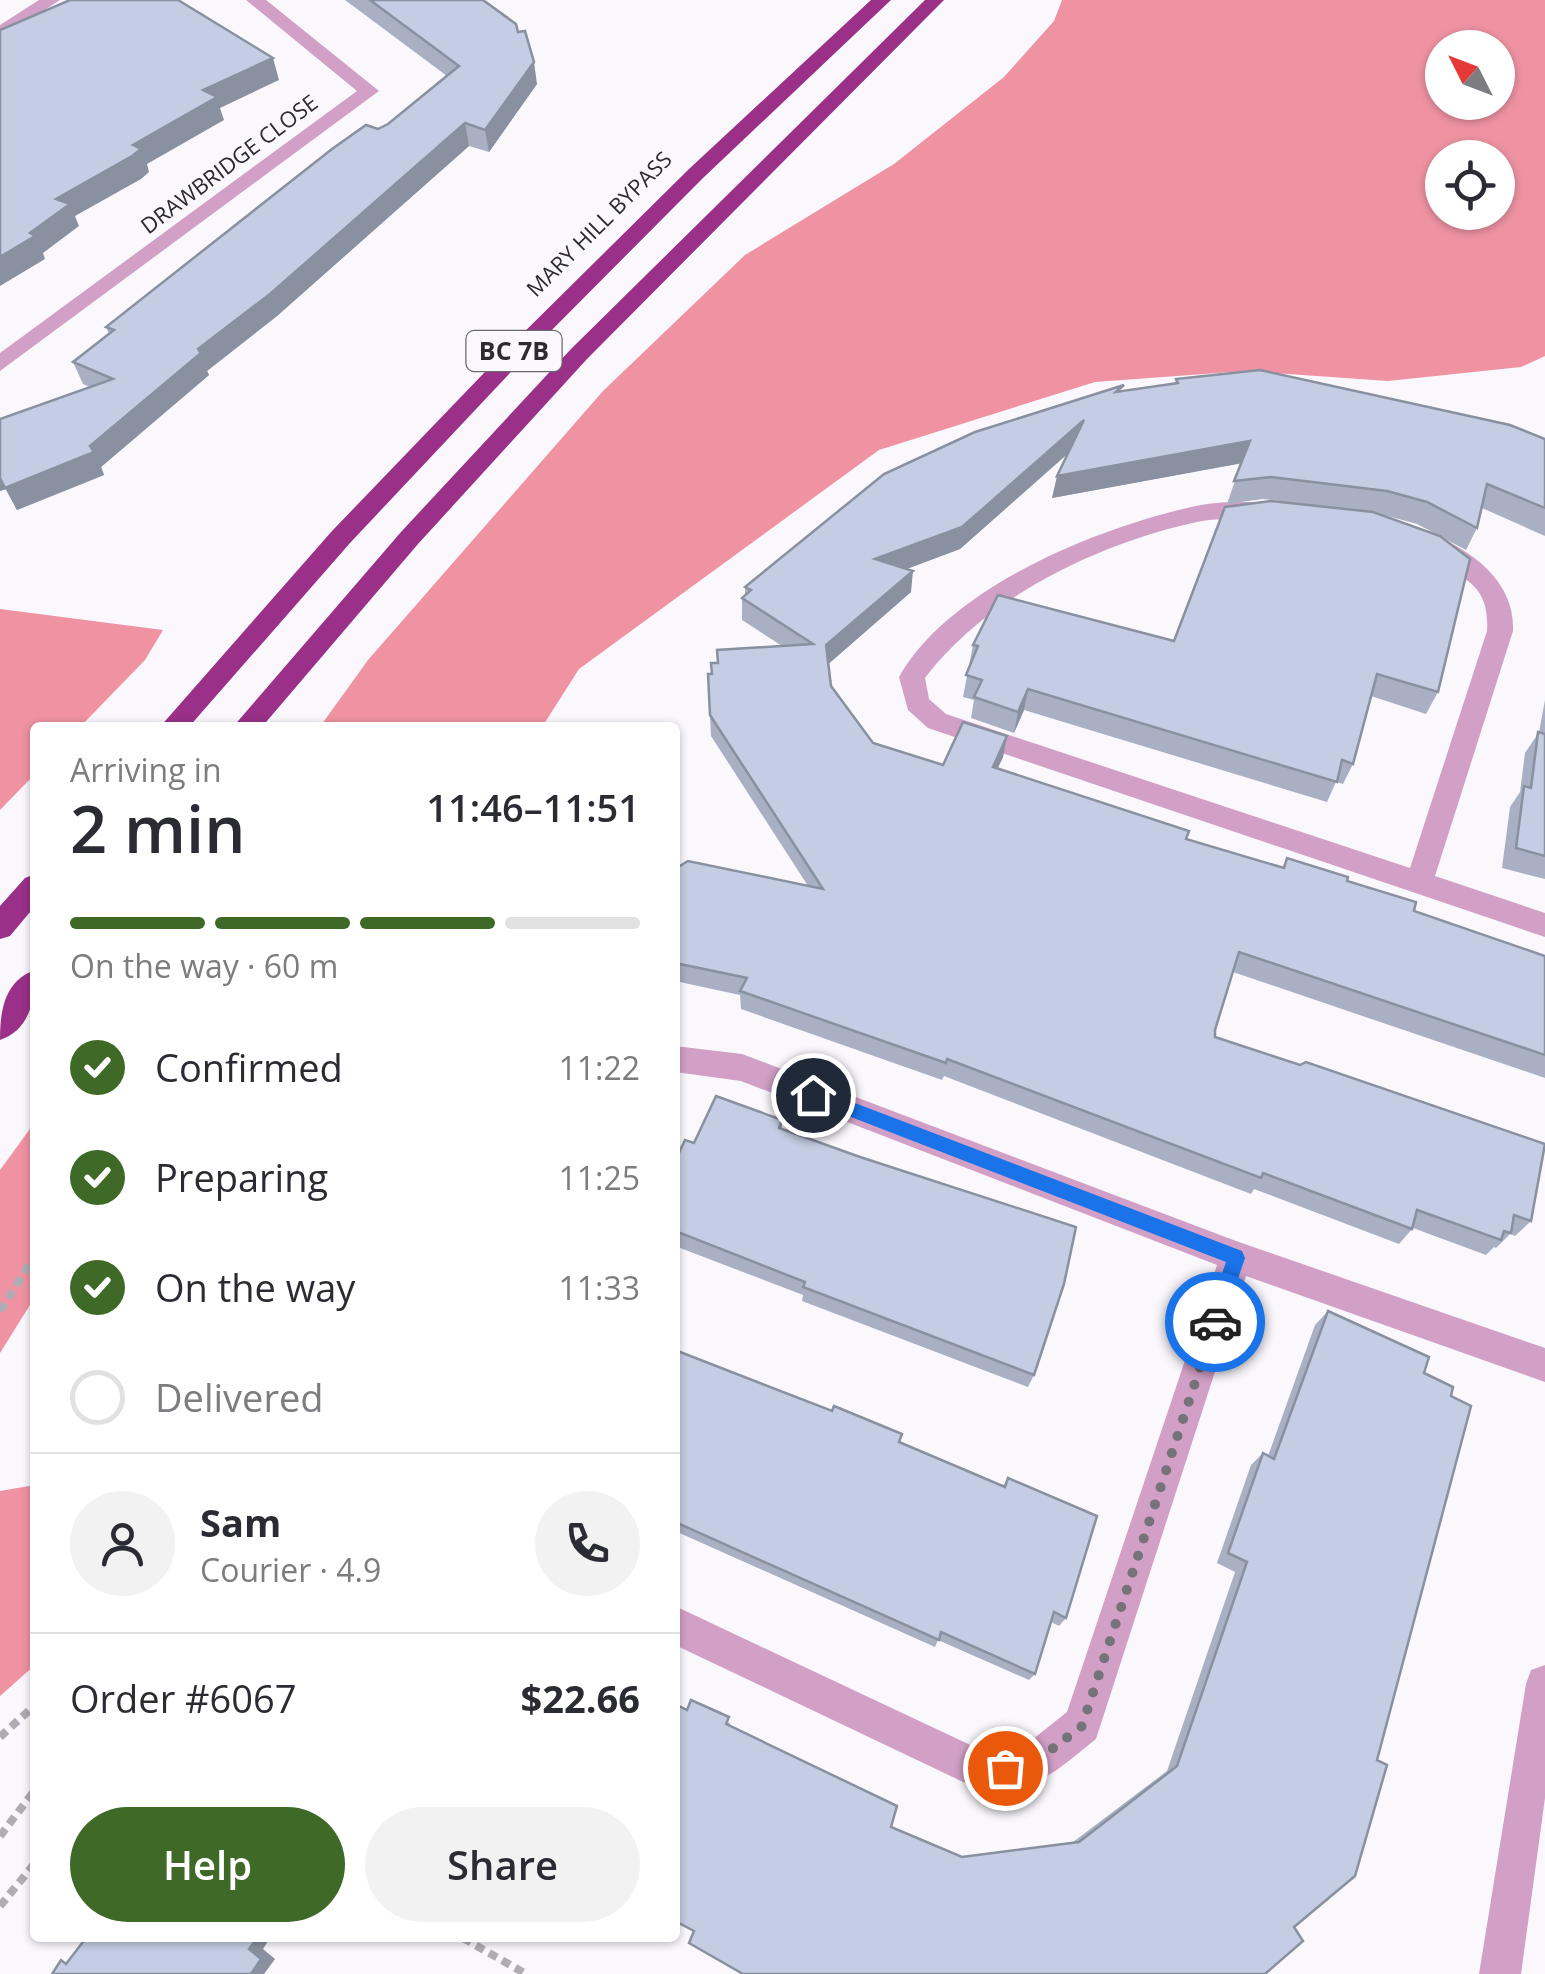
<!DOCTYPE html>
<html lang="en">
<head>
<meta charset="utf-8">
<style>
	:root { --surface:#fff; --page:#f2f2f3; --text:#2b2b33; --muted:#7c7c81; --line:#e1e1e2; --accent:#3f6926 }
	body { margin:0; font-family:"Open Sans",sans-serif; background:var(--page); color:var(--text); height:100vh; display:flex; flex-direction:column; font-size:38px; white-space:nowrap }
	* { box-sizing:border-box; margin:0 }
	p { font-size:32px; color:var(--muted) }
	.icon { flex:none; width:55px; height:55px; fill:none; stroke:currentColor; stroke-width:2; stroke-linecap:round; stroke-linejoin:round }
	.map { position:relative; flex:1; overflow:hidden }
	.drawer { position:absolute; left:30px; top:722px; width:650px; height:1220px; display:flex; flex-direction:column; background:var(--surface); border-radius:10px; box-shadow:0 2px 8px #0004 }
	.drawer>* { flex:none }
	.needle { width:65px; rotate:312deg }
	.fabs { position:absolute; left:1425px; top:30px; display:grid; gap:20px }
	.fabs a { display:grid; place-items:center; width:90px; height:90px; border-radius:50%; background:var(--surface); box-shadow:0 2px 8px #0004; font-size:50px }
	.pin { position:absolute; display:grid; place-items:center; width:85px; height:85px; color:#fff; margin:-42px; border:5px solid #fff; border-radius:50%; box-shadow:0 2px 10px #0007 }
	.courier { position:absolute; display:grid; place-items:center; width:100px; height:100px; margin:-50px; border:8px solid #1a73e8; border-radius:50%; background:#fff; color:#222; box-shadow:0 2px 12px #0007 }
	.head em { font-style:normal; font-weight:600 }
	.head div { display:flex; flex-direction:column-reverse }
	.head { display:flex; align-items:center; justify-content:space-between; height:170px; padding:0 40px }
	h1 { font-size:65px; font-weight:600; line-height:75px }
	.bar { display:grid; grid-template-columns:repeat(4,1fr); gap:15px 10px; align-content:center; height:120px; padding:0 40px }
	.bar i { height:12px; border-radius:8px; background:var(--line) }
	.bar .selected { background:var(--accent) }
	.bar p { grid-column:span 4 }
	.line { display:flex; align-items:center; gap:25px; padding:0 40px; border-top:2px solid var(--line) }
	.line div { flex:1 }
	.round { display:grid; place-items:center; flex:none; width:105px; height:105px; border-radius:52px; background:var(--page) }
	ol { padding:0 40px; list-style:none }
	li { display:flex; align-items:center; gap:30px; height:110px }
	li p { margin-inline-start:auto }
	li .icon { padding:10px; border-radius:50%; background:var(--accent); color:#fff; stroke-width:4 }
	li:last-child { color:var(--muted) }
	li i { width:55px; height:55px; border:5px solid var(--line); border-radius:50% }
	.action { display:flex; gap:20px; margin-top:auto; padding:20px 40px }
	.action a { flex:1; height:115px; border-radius:60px; background:var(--accent); color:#fff; font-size:40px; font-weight:600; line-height:115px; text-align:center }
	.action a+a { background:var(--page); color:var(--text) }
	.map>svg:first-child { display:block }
	.forest { fill:#ef93a3; fill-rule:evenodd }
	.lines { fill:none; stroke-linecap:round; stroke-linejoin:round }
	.path { stroke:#afadb3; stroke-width:8; stroke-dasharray:9 6; stroke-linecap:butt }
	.minor { fill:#d2a0c6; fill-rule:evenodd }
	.highway { fill:#9a3088; fill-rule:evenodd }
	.wall { fill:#a9b0c3 }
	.shaded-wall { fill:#89909f }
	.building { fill:#c4cde3; stroke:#89909f; stroke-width:2.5 }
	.route { fill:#1a73e8 }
	.done { stroke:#757279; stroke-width:10; stroke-dasharray:0 18 }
	.labels { text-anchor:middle; stroke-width:9; stroke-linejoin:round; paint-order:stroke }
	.far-street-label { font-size:22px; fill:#2d2a32; stroke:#faf8fd }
	.shield { fill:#faf8fd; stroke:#6a686f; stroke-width:2.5 }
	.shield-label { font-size:25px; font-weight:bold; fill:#2d2a32 }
</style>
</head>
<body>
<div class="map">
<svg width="1545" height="1974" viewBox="0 0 1545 1974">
	<rect width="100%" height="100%" fill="#faf8fd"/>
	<g class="forest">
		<path d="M1062 0H1545V356L1521 367 1388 381 1245 371 1095 382 879 450 579 669 542 727 319 728 368 660 603 391 745 255 894 164 1004 77 1054 21ZM1442 48H1498V102H1442ZM1442 158H1498V212H1442Z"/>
		<polygon points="0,609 163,630 145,660 80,727 35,728 35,774 0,810"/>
		<polygon points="35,1122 35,1297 0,1353 0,1170"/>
		<polygon points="35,1485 35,1665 0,1696 0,1491"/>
	</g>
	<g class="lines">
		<g class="path">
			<polyline points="0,1311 35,1255"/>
			<polyline points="0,1737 35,1705"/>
			<polyline points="0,1836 35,1790"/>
			<polyline points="0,1906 35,1863"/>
			<polyline points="463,1938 526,1974"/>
		</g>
		<g class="minor">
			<polygon points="39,0 60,0 0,39 0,25"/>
			<polygon points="246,0 266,0 379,91 0,371 0,353 357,91"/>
			<path d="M1263 502 1275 510 1272 516C1249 522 1225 517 1202 521 1103 541 987 596 925 678L929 699 946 714 1410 868 1487 631C1491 572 1447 580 1422 545L1434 536 1443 539C1480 557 1515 586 1513 631L1435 876 1545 913V937L928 728 908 710 899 677C950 586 1103 525 1201 505 1221 501 1243 502 1263 502Z"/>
			<path d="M675 1046 742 1054 1236 1241 1545 1348V1382L1246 1276 1096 1739C1046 1779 1045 1785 980 1790L675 1645V1606L981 1750 1023 1747 1067 1712 1217 1265 741 1081 675 1072Z"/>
			<polygon points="1545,1665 1545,1798 1521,1974 1479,1974 1526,1684 1531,1670"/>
		</g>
		<g class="highway">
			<polygon points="871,0 891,0 703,178 524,358 350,543 188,728 159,728 332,531 508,348 689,169"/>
			<polygon points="925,0 944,0 587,359 418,544 261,728 232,728 401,532 571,349"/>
			<polygon points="35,874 35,906 10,936 0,939 0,906 25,878"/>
			<path d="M35 970C35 999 31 1029 0 1040 0 1011 4 981 35 970Z"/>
		</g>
	</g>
	<g class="wall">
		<polygon points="345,0 483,0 537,84 489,152 469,146 277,316 207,371 209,375 101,467 104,475 17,510 6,489 0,491 90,387 83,384 73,362 109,334 106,327 378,129 388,124 447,76"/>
		<polygon points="1176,379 1545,439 1545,536 1482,508 1477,528 1466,550 1443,538 1438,692 1426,714 1371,696 1353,764 1343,784 1336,782 1327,802 1024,710 1014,733 971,718 974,700 963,697 973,645 1174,641 1436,534 1417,524 1377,513 1263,499 1227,504 1241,463 1052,498 1068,453 960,549 907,569 911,592 828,664 831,686 873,743 943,765 1007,736 1003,757 997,769 1186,839 1282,868 1287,858 1347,881 1414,911 1545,956 1545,1078 1233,972 1215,1030 1215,1037 1531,1221 1515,1236 1510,1234 1496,1248 1494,1247 1486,1255 1413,1228 1399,1244 1254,1189 1251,1194 944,1076 942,1080 741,1009 740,995 675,981 675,869 808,886 711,736 708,674 712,674 717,663 782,646 742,620 742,598 745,595 745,587 1123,391 1175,384"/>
		<polygon points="1545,700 1545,879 1502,868 1510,807 1520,792 1525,753 1539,732"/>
		<polygon points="782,1120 782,1129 1034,1375 1028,1387 802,1301 803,1295 675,1246 675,1161 694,1143"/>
		<polygon points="1328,1311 1424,1373 1377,1760 1355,1876 694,1931 687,1710 730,1723 729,1725 891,1827 962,1857 1073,1842 1167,1771 1235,1572 1217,1563 1251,1465 1263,1453 1268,1456 1315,1325"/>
		<polygon points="675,1350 832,1411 902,1434 900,1442 1003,1486 1008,1478 1066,1618 1059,1626 1051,1622 1035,1674 1029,1680 938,1640 935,1647 675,1531"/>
	</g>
	<g class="shaded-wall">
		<polygon points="273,58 279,80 220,108 224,120 147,164 149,172 141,179 75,216 79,226 43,253 45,259 0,286 0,257 56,199 133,145 203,90"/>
		<polygon points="534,62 537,84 489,152 485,130"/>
		<polygon points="465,123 469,146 277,316 207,371 209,375 101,467 104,475 17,510 5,488 90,446 198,349"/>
		<polygon points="1084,420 1080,443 960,549 874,581 875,559"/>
		<polygon points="1250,441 1243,463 1052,498 1057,476"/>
		<polygon points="0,478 6,489 0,491"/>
		<polygon points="913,571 911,592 825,667 826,645"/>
		<polygon points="1028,689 1024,710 1014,733 1018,712"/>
		<polygon points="1007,736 1003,757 989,788 993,767"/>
		<polygon points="251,1938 264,1938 268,1941 263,1949 275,1959 264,1974 251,1974 249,1949"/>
	</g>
	<g class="building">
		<polygon points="70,0 178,0 273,58 203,90 217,97 133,145 141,149 132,156 56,199 70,204 30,233 35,236 0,257 0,30"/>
		<polygon points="370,0 483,0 516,24 518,32 525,31 534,62 485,130 465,123 270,294 198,349 201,353 90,446 94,452 5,488 0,478 0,419 113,379 73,362 114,330 106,327 332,149 366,125 378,129 388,124 459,66"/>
		<polygon points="1260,370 1510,425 1545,439 1545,508 1487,484 1477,528 1427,502 1387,491 1271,477 1234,481 1250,441 1057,476 1084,420 962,527 875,559 913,571 826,645 831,686 873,743 943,765 963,722 1007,736 993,767 1189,831 1186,839 1284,868 1287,858 1348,877 1347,881 1416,902 1414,911 1545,956 1545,1055 1239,952 1215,1030 1215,1037 1300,1065 1306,1062 1545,1144 1531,1221 1514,1215 1511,1233 1504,1231 1501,1240 1417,1210 1412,1229 1263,1173 1261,1178 947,1059 946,1063 740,991 747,978 675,963 675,869 688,861 823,889 710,715 708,674 712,674 711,663 718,663 717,650 813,644 742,598 751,590 745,587 884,474 975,432 1124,385 1116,392 1178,383 1176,379"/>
		<polygon points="1271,501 1373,512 1440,536 1470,559 1438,692 1377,674 1353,764 1342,760 1337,782 1028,689 1018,712 974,697 982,680 966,675 978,646 973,645 998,595 1174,641 1225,507"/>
		<polygon points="1538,732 1545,734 1545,856 1516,848 1524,786 1531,788"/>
		<polygon points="716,1096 782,1120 779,1128 860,1157 1076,1227 1064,1284 1034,1375 803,1287 805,1282 675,1231 675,1161 685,1140 694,1143"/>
		<polygon points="1328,1311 1429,1357 1424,1373 1453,1387 1451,1396 1471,1406 1377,1760 1387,1765 1355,1876 1294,1927 1303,1941 1265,1974 743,1974 689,1943 694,1931 675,1921 675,1704 687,1710 691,1700 729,1717 726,1724 897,1806 891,1827 962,1857 1079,1842 1177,1766 1247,1562 1228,1553 1263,1453 1274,1459"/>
		<polygon points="675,1350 832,1411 834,1406 902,1434 899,1442 1005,1487 1008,1478 1097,1516 1066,1618 1054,1612 1035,1674 941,1632 939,1640 675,1522"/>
		<polygon points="86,1938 251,1938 255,1941 249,1949 261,1959 251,1974 52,1974 61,1960 66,1964"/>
	</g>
	<polygon class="route" points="813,1087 1242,1251 1245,1258 1221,1329 1215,1331 1205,1322 1226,1262 807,1100 804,1095"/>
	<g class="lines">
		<polyline class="done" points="1005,1768 1030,1766 1082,1726 1215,1322"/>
	</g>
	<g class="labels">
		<g class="far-street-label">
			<text transform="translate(229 164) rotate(-37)" y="8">DRAWBRIDGE CLOSE</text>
			<text transform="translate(599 224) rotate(-45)" y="8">MARY HILL BYPASS</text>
		</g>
		<rect class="shield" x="466.5" y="331" width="95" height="40" rx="8"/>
		<g class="shield-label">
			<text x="514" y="360">BC 7B</text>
		</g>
	</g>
</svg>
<div class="fabs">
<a><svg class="needle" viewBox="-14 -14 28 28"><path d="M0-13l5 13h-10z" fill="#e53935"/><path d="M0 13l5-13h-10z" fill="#7c7c81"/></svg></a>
<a><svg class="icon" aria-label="locate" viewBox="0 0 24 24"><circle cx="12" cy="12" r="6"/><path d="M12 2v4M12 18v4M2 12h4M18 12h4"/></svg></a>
</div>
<div class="pin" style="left:1005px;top:1768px;background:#ea580c"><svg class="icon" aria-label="bag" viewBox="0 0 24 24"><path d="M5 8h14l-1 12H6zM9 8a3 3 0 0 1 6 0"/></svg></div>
<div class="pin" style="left:813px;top:1095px;background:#1f2937"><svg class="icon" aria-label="home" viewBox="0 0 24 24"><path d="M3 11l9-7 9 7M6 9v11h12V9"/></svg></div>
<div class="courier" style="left:1215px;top:1322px"><svg class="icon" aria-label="car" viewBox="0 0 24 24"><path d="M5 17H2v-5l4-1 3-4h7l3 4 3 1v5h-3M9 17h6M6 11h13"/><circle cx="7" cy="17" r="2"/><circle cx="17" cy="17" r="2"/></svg></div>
<section class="drawer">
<div class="head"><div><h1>2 min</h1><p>Arriving in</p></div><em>11:46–11:51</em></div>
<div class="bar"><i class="selected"></i><i class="selected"></i><i class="selected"></i><i></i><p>On the way · 60 m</p></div>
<ol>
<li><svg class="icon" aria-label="check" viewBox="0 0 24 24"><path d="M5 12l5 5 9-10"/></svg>Confirmed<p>11:22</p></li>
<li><svg class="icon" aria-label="check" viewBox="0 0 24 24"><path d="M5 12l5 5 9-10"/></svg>Preparing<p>11:25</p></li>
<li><svg class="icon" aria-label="check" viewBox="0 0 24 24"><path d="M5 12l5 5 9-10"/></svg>On the way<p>11:33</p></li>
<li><i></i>Delivered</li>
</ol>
<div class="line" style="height:180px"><a class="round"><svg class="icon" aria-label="person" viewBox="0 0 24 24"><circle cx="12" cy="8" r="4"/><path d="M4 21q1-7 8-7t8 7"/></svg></a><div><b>Sam</b><p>Courier · 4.9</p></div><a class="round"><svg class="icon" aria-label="phone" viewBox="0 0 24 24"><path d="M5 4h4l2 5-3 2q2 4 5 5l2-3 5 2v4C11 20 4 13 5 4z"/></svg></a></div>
<div class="line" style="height:130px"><div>Order #6067</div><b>$22.66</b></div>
<div class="action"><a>Help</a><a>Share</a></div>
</section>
</div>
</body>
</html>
